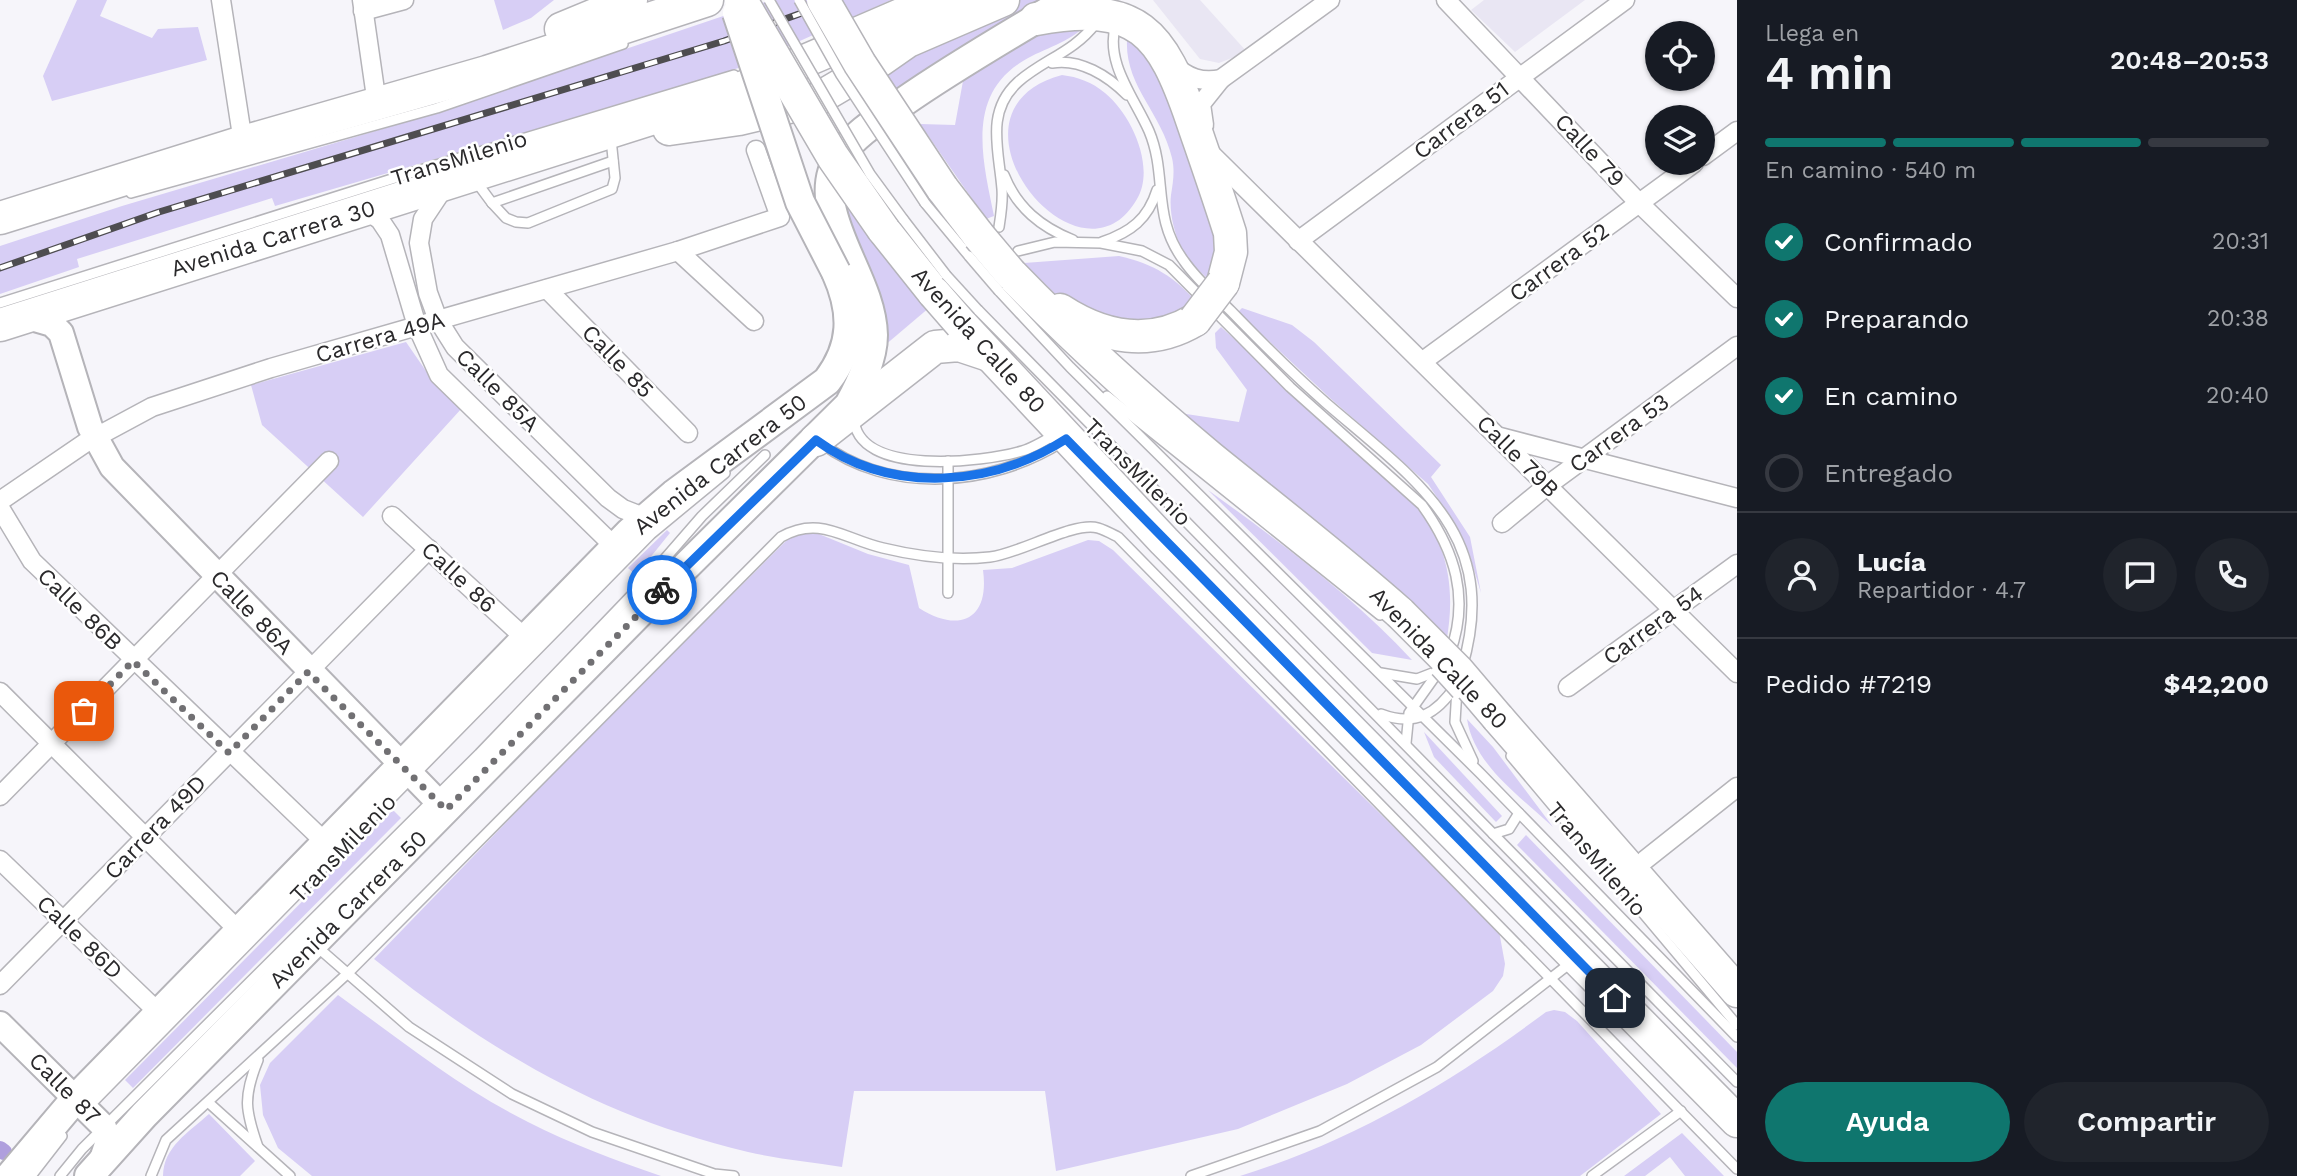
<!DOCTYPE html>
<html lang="es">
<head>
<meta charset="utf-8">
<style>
	:root { --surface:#171b24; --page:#20242c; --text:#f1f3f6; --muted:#9ea1a6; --line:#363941; --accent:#0f766e }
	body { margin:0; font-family:"Work Sans",sans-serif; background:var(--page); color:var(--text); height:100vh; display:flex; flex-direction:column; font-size:26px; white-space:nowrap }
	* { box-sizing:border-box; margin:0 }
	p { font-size:23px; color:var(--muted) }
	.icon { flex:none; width:38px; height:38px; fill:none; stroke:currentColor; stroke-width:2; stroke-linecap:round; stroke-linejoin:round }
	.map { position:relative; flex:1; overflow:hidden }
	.panel { display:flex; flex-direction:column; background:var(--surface); width:560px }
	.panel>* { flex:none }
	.buttons { position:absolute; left:1645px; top:21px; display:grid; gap:14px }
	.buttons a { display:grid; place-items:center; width:70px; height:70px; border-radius:50%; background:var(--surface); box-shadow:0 2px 5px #0004; font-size:35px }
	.pin { position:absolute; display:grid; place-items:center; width:60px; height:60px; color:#fff; margin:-30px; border-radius:14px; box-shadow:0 4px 10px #0006 }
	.courier { position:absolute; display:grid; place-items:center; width:70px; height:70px; margin:-35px; border:5px solid #1a73e8; border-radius:50%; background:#fff; color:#222; box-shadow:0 2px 9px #0007 }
	.headline em { font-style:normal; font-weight:600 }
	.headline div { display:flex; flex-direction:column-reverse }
	.headline { display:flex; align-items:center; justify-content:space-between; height:119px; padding:0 28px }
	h1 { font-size:46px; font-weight:600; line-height:52px }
	.bar { display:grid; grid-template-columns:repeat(4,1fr); gap:10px 7px; align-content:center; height:84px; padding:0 28px }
	.bar i { height:9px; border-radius:5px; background:var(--line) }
	.bar .current { background:var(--accent) }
	.bar p { grid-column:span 4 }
	.line { display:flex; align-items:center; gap:18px; padding:0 28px; border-top:2px solid var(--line) }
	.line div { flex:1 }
	.round { display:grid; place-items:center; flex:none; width:74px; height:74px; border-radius:37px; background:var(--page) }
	ol { padding:0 28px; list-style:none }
	li { display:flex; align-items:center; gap:21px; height:77px }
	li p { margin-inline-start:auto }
	li .icon { padding:7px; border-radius:50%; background:var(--accent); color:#fff; stroke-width:4 }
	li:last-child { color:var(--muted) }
	li i { width:38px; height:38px; border:4px solid var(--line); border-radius:50% }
	.primary-button { display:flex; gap:14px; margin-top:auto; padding:14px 28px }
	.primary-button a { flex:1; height:80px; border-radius:42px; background:var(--accent); color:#fff; font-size:28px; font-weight:600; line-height:80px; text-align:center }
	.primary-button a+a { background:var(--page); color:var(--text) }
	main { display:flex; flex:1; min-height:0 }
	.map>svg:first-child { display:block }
	.built { fill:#e9e6f3 }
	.green { fill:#d7cef5 }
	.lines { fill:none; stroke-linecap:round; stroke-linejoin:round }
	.canal { stroke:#af9fdd; stroke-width:16 }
	.lane-casing { stroke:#b5b4b9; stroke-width:12 }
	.street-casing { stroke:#b5b4b9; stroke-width:21 }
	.secondary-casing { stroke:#b5b4b9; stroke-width:28 }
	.primary-casing { stroke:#b5b4b9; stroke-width:32 }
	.highway-casing { stroke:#b5b4b9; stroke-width:35 }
	.lane { stroke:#fff; stroke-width:9 }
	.street { stroke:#fff; stroke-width:18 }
	.secondary { stroke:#fff; stroke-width:24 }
	.primary { stroke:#fff; stroke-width:28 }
	.highway { stroke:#fff; stroke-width:32 }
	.rail-casing { stroke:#4e4d50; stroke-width:7 }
	.rail { stroke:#fff; stroke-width:4.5; stroke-dasharray:13; stroke-linecap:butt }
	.lane-bridge-casing { stroke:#b5b4b9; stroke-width:12; stroke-linecap:butt }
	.primary-bridge-casing { stroke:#b5b4b9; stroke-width:32; stroke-linecap:butt }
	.highway-bridge-casing { stroke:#b5b4b9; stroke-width:35; stroke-linecap:butt }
	.lane-bridge { stroke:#fff; stroke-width:9 }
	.primary-bridge { stroke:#fff; stroke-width:28 }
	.highway-bridge { stroke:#fff; stroke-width:32 }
	.done { stroke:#717073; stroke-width:7; stroke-dasharray:0 12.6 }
	.route { stroke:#1a73e8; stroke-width:9 }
	.labels { text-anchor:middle; stroke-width:5; stroke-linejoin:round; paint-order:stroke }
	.street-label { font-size:23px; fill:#2a292b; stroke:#fff }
</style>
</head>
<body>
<main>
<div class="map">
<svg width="1737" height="1176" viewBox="0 0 1737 1176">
	<rect width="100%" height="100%" fill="#f6f5fa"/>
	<g class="built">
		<polygon points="1153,0 1200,0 1247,52 1219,63 1200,59"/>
		<polygon points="1484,0 1585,0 1515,52 1471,10"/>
	</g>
	<g class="green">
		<polygon points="77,0 107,0 100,16 152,38 158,29 198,27 207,60 52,101 43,76"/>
		<polygon points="494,0 554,0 531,18 503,30"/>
		<polygon points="771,0 891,0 744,66 692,84 275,206 272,198 77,259 79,267 0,294 0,246 122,206 436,113"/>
		<polygon points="1017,0 1049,0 896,95 881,67"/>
		<path d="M1087 24C1068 44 1046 47 1023 61 965 96 983 161 994 216L986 219 920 124 955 125 965 70 1023 34Z"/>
		<path d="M1129 25 1145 35 1221 227 1212 283C1202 273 1187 261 1181 247 1174 233 1169 211 1171 195 1173 182 1175 171 1172 158 1160 107 1117 81 1129 25Z"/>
		<path d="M1062 75C1078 77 1092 82 1105 93 1131 114 1156 167 1137 199 1079 301 928 111 1062 75Z"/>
		<polygon points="836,182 930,307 884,346"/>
		<path d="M1119 256C1154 264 1175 277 1198 304L1132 330 1062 301 1024 263Z"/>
		<polygon points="1242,308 1292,325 1314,342 1441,465 1431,477 1470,537 1481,593 1469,553 1457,527 1428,484 1330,398 1238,312"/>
		<path d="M1221 327C1252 354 1280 384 1311 411 1393 481 1469 521 1446 644L1173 412 1239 422 1247 390 1216 348 1215 333Z"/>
		<polygon points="406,342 435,384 462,408 363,517 262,425 251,385"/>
		<path d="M1208 490C1279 541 1352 595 1412 660L1372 653Z"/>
		<polygon points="667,530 670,533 636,575 628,568"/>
		<path d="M814 532 868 554 909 565 919 608C958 633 990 621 983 570L1012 568 1088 540 1099 541 1113 550 1499 931 1505 964 1503 976 1493 991 1421 1045 1347 1084 1238 1129 1056 1171 1045 1091H854L842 1167C811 1162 778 1159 748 1152 600 1117 492 1053 374 959L584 742 788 539 799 533Z"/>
		<path d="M1467 719 1493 747 1553 827C1520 796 1474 765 1467 719Z"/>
		<polygon points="1424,732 1502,816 1496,822 1434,757"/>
		<polygon points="393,810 401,818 133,1088 125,1080"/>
		<polygon points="1526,835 1737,1052 1737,1068 1517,845"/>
		<path d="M338 995C399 1039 460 1088 528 1122 571 1144 615 1160 661 1176H312L278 1148 263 1115 260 1085 270 1063Z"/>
		<path d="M1554 1010 1565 1012 1577 1021 1661 1114 1580 1176H1240C1353 1141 1452 1082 1546 1012Z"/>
		<path d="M209 1114 255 1161 240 1176H163C163 1147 189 1132 209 1114Z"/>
		<polygon points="1682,1133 1724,1176 1685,1176 1670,1157 1645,1176 1624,1176"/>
	</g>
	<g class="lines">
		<polyline class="canal" points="0,1149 4,1152"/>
		<defs>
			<g id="lane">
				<path d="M1116 23C1104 62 1134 97 1149 131 1168 176 1151 217 1184 261 1197 280 1215 295 1231 311 1262 343 1293 374 1326 403 1415 480 1502 534 1462 668"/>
				<polyline points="846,26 906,0"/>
				<path d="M1052 63C1080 58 1108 76 1127 95"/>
				<path d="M1004 175C1017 208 1041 227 1073 240"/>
				<polyline points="475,180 492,203 506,218 516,222 528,223 612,189 615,178 611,139"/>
				<polyline points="131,193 437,108 623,44"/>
				<polyline points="492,203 613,161"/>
				<polyline points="925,203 969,256"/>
				<polyline points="903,219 946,275"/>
				<path d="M999 227C1001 214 1003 202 1002 189 999 150 985 112 1018 82 1044 59 1073 53 1096 23"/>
				<path d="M1102 242C1131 232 1148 219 1157 190"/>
				<path d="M1018 251 1055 242 1101 243 1142 251 1169 265 1290 387 1422 505C1455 551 1470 598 1450 653"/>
				<polyline points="999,291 1070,367 1481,774 1737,1037"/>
				<polyline points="0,303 436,165 734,75"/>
				<polyline points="978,310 1737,1082"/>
				<polyline points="1107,396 1380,615"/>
				<path d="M854 417C855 478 986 462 1022 451 1033 448 1046 440 1056 434"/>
				<path d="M821 443C890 495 991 487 1062 442"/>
				<polyline points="948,461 948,593"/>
				<polyline points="1381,673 1417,679 1435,672"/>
				<polyline points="1457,688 1455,722 1473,761"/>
				<path d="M1381 714C1415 727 1437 714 1456 685"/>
				<polyline points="1406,743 1409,713 1441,668"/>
				<polyline points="1511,756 1737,1025"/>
				<polyline points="1493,834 1509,829 1519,813"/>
				<polyline points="315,945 409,1027 512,1094 592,1132 714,1174 734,1176"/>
				<path d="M258 1060C243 1097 245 1110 258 1147"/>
				<polyline points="209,1103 290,1176"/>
				<polyline points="88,1107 651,534 725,473"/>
				<polyline points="31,1176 62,1136"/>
				<polyline points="60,1176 82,1149 479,754 648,578 702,516 765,455"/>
				<path d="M151 1176 166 1140 348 973 781 537C820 515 844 539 883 548 916 556 955 561 990 557 1019 554 1074 521 1098 528 1105 530 1112 534 1118 537L1737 1169"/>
				<polyline points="1191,1176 1320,1131 1437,1067 1573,961"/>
				<polyline points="1592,1176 1681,1111"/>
			</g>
			<g id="street">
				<polyline points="221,0 243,142"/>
				<polyline points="362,0 377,104"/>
				<polyline points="1446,0 1639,203 1737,298"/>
				<polyline points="363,11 404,0"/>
				<path d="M1173 64C1187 78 1202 83 1221 79L1330 0"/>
				<polyline points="1204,125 1201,104 1221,79"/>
				<polyline points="1209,152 1737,673"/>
				<polyline points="1703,156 1737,131"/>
				<polyline points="445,186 423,219 419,243 428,293 438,320 455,347 608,498 623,509 646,518"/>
				<polyline points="366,210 380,220 390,235 417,326 439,375 615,547"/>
				<polyline points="1298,241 1625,0"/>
				<polyline points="678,251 754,321"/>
				<polyline points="547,289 688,433"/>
				<polyline points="1423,361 1694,163"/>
				<polyline points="1500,437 1737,498"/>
				<polyline points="0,501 85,443 152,407 271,368 678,251 780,217 756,150"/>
				<polyline points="0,508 32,561 327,844"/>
				<polyline points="392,516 526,639"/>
				<polyline points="1502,523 1548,485 1737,346"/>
				<polyline points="1568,687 1737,564"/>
				<polyline points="0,692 241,933"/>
				<polyline points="0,796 329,461"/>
				<polyline points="0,860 160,1014"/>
				<polyline points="1645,860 1737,787"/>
				<polyline points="0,985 429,549"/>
			</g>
			<g id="secondary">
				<polyline points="28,317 52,324 61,333 90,427 112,467 446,810"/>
				<polyline points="0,1024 104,1127 108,1141 101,1162"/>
			</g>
			<g id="primary">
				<path d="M10 1176 76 1098 630 532 674 494 827 381C854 346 854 312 836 272"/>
				<path d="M89 1176 144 1115 661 591 849 405C860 385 873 359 873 335 872 273 803 209 841 154 856 133 881 118 902 103 952 68 1004 38 1056 7"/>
			</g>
			<g id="highway">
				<path d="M1036 19C1139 0 1162 33 1192 120 1205 158 1218 195 1230 233L1231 252 1223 283"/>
				<polyline points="561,29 631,0"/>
				<polyline points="669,129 739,119 814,101 865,71 908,41 1003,0"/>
				<polyline points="942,188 979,236"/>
				<polyline points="0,218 243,142 487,72 707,0"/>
				<polyline points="883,229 934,293"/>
				<path d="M1011 274C1074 339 1141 400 1211 458 1274 509 1339 559 1400 613"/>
				<path d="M1060 310C1103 338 1150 347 1195 320"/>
				<polyline points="961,324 1164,541 1737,1121"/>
				<polyline points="0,325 723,96 947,0"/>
				<polyline points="816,440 935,347 959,345 989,355"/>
				<polyline points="1498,718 1737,991"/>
			</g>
		</defs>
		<use href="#lane" class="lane-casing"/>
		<use href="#street" class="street-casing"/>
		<use href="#secondary" class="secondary-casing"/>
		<use href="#primary" class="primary-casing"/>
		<use href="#highway" class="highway-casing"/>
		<use href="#lane" class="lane"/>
		<use href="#street" class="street"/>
		<use href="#secondary" class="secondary"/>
		<use href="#primary" class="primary"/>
		<use href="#highway" class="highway"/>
		<defs>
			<polyline id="rail" points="0,268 159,212 724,41 838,0"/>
		</defs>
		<use href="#rail" class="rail-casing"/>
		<use href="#rail" class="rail"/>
		<defs>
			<g id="lane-bridge">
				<polyline points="769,0 870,174 903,219"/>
				<polyline points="799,0 841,75 925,203"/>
				<polyline points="969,256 999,291"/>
				<polyline points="946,275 978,310"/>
				<polyline points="1436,671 1457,694"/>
			</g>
			<polyline id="primary-bridge" points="737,13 800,202 836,272"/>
			<g id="highway-bridge">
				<polyline points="741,0 833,157 883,229"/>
				<polyline points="823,0 860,64 942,188"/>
				<polyline points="979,236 1011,274"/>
				<polyline points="934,293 961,324"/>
				<polyline points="1195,320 1223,283"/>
				<polyline points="1400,613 1458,671 1498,718"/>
			</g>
		</defs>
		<use href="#lane-bridge" class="lane-bridge-casing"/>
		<use href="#primary-bridge" class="primary-bridge-casing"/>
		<use href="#highway-bridge" class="highway-bridge-casing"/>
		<use href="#lane-bridge" class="lane-bridge"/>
		<use href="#primary-bridge" class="primary-bridge"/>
		<use href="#highway-bridge" class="highway-bridge"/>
	</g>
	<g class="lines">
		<polyline class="done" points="84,711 133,661 229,753 308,672 446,810 662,590"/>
		<path class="route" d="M662 590 816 440C891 495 991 487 1066 439L1615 998"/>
	</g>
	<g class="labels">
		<g class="street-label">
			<text transform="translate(1461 120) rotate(-37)" y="8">Carrera 51</text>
			<text transform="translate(1590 150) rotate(47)" y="8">Calle 79</text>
			<text transform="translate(459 158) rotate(-17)" y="8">TransMilenio</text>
			<text transform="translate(273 238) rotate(-17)" y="8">Avenida Carrera 30</text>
			<text transform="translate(1559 262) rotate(-36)" y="8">Carrera 52</text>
			<text transform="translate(380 337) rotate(-16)" y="8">Carrera 49A</text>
			<text transform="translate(979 340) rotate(48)" y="8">Avenida Calle 80</text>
			<text transform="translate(618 361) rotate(46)" y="8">Calle 85</text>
			<text transform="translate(498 390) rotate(45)" y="8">Calle 85A</text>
			<text transform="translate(1619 433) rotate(-36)" y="8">Carrera 53</text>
			<text transform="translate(1518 456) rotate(45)" y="8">Calle 79B</text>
			<text transform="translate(720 464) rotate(-38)" y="8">Avenida Carrera 50</text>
			<text transform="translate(1138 472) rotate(45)" y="8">TransMilenio</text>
			<text transform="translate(459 577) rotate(43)" y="8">Calle 86</text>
			<text transform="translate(80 609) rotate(44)" y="8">Calle 86B</text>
			<text transform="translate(252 612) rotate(46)" y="8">Calle 86A</text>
			<text transform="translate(1653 625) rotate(-36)" y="8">Carrera 54</text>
			<text transform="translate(1439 658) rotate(46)" y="8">Avenida Calle 80</text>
			<text transform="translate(155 827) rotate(-46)" y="8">Carrera 49D</text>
			<text transform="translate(343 848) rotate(-46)" y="8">TransMilenio</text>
			<text transform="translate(1597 859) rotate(50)" y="8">TransMilenio</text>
			<text transform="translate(348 909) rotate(-45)" y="8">Avenida Carrera 50</text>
			<text transform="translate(80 937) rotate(44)" y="8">Calle 86D</text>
			<text transform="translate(65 1088) rotate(45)" y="8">Calle 87</text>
		</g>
	</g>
</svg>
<div class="buttons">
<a><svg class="icon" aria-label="locate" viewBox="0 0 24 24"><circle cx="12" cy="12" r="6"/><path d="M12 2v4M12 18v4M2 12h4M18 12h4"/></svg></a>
<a><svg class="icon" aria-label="layers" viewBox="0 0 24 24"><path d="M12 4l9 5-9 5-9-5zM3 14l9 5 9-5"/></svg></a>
</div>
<div class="pin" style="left:84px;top:711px;background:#ea580c"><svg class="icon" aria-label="bag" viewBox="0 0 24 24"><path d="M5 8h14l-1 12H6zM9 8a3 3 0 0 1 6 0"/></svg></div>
<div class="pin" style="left:1615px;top:998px;background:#1f2937"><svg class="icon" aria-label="home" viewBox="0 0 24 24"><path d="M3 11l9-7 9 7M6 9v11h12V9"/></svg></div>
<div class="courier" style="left:662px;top:590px"><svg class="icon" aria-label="bike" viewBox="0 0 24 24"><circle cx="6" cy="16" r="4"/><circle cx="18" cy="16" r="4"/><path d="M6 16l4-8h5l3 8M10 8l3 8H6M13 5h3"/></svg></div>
</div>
<section class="panel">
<div class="headline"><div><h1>4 min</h1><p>Llega en</p></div><em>20:48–20:53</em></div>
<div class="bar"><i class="current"></i><i class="current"></i><i class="current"></i><i></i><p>En camino · 540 m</p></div>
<ol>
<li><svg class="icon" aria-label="check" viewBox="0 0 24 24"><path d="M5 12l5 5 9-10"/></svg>Confirmado<p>20:31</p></li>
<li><svg class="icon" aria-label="check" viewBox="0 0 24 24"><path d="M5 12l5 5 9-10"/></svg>Preparando<p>20:38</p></li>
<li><svg class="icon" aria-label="check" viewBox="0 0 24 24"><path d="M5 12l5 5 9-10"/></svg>En camino<p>20:40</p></li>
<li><i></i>Entregado</li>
</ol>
<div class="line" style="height:126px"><a class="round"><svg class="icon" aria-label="person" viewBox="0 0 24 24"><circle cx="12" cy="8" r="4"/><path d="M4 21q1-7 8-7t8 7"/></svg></a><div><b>Lucía</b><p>Repartidor · 4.7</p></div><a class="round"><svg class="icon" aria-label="chat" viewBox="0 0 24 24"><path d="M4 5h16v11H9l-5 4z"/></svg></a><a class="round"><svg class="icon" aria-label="phone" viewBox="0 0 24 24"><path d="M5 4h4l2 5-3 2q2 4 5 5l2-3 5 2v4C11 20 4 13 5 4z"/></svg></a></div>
<div class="line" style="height:91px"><div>Pedido #7219</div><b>$42,200</b></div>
<div class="primary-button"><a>Ayuda</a><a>Compartir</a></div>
</section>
</main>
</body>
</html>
